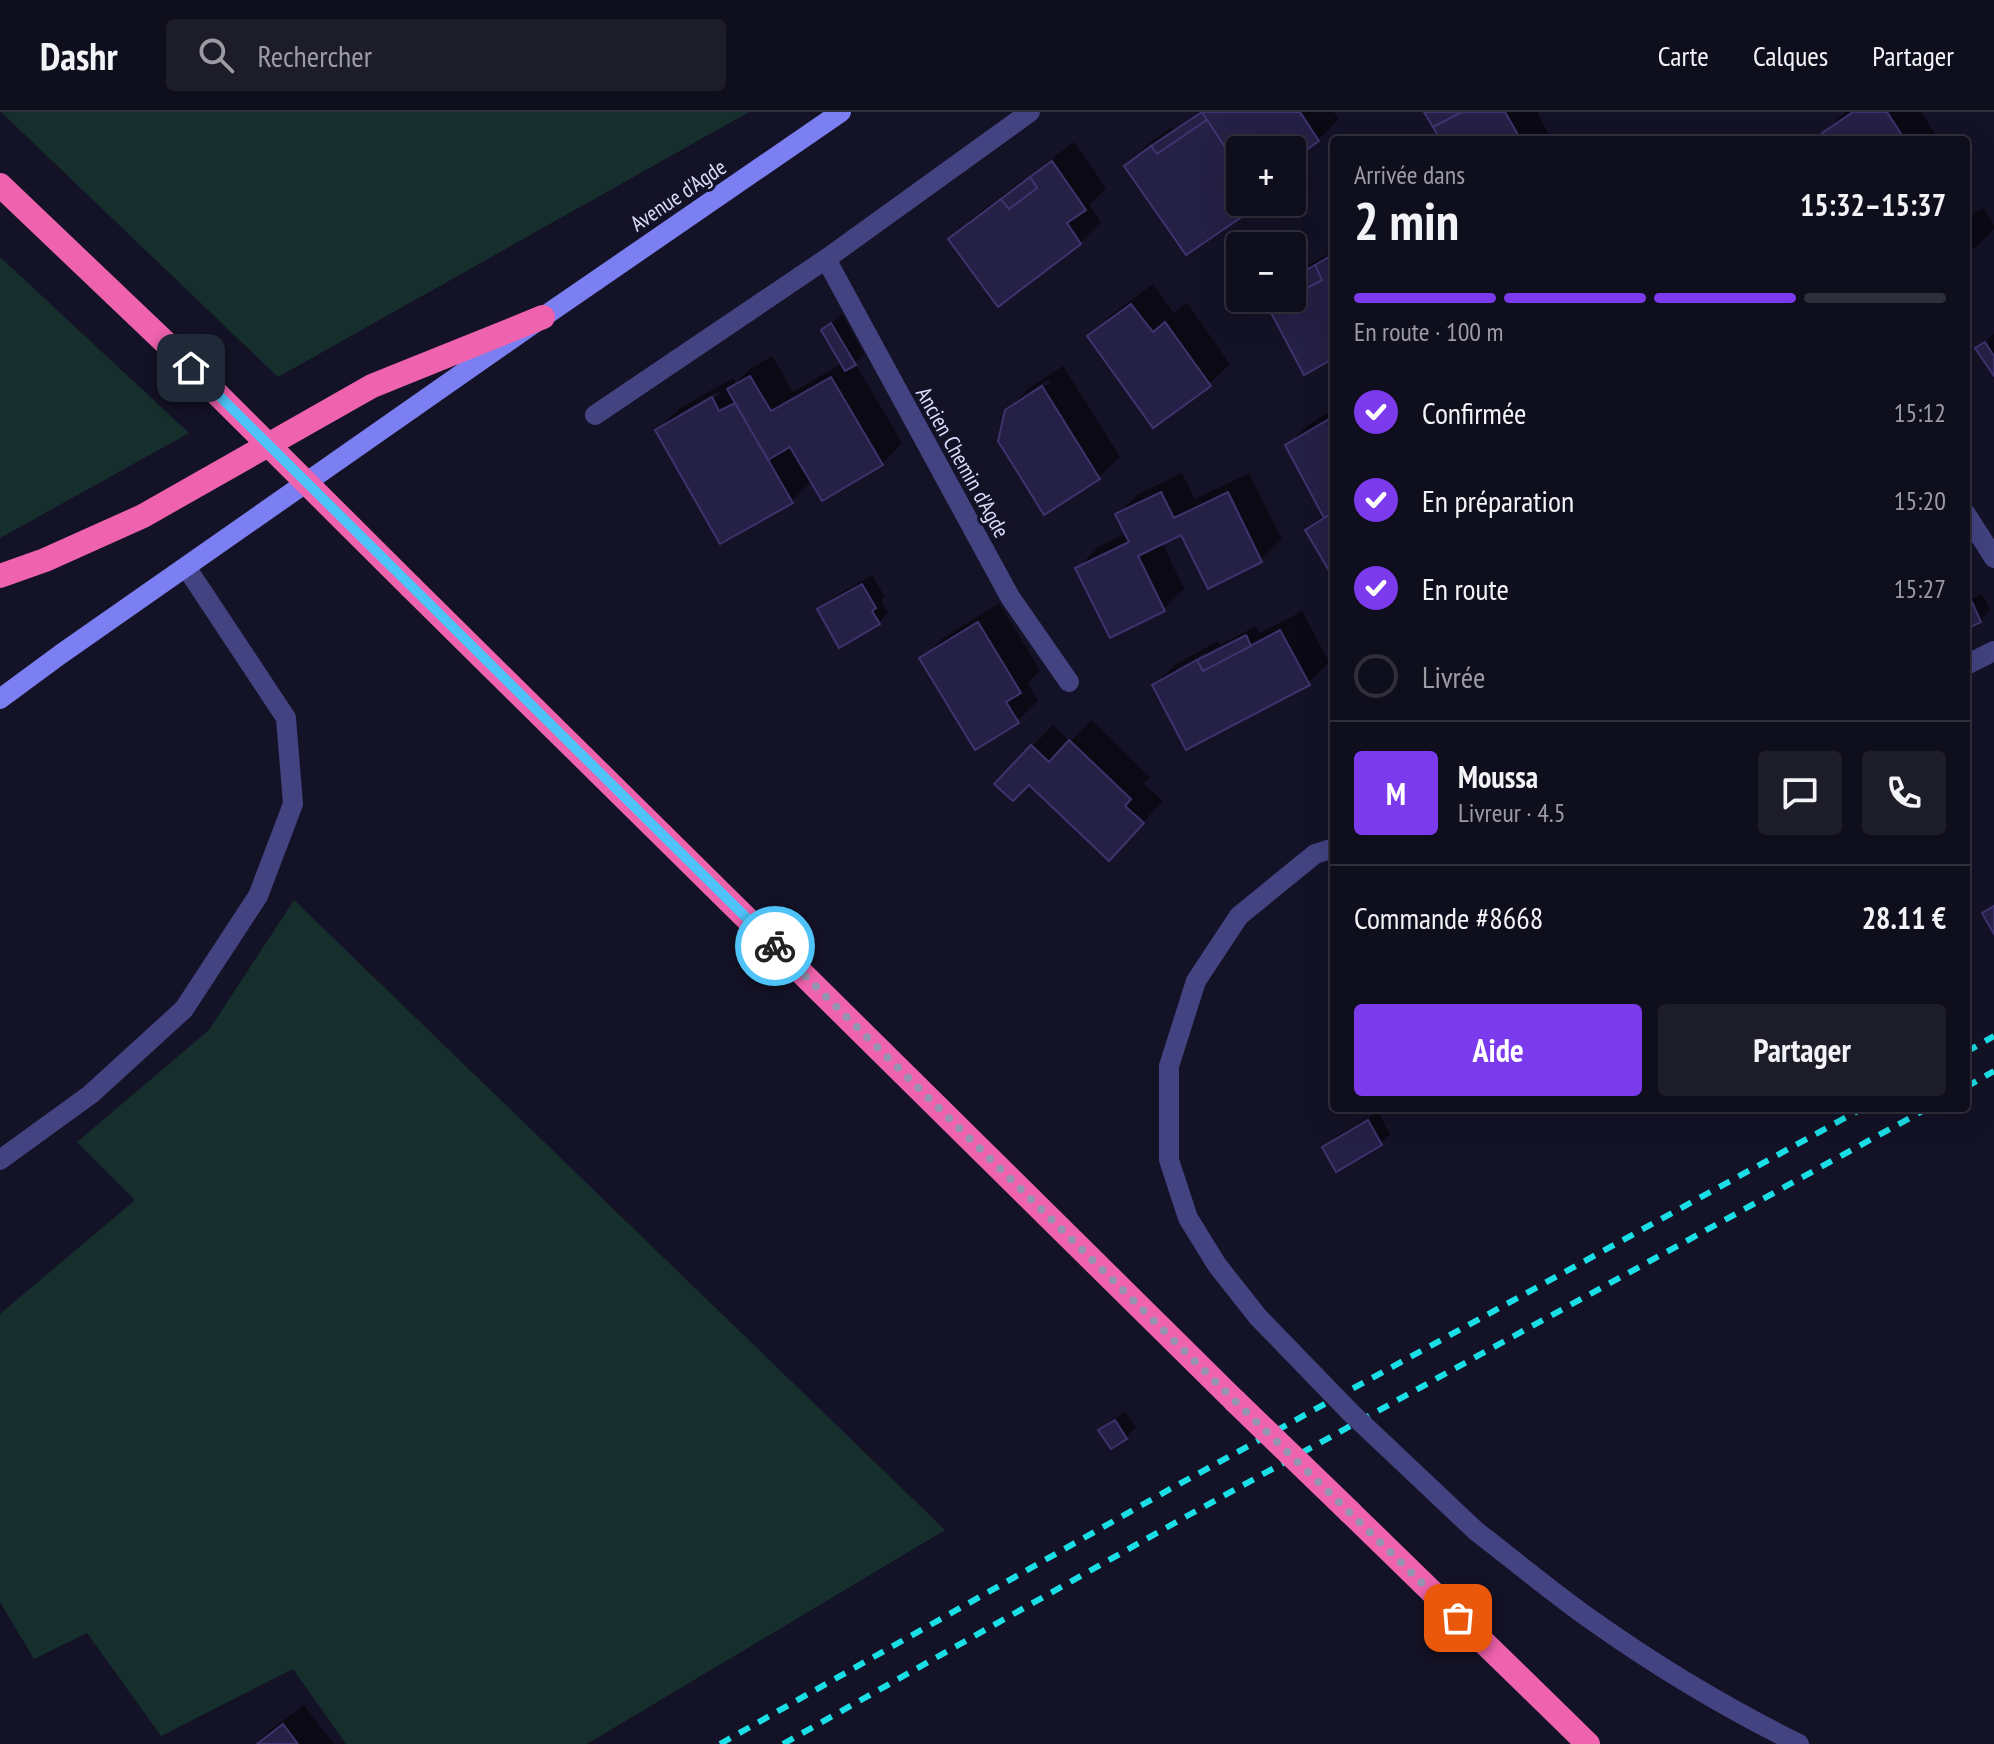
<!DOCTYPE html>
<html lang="fr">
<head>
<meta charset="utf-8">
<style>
	:root { --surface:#0f0e1c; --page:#1d1c29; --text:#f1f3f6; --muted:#9b9ca3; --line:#2f2e3b; --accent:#7c3aed }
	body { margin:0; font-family:"PT Sans Narrow",sans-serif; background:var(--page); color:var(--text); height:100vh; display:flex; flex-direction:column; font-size:30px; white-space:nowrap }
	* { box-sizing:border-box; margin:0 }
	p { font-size:26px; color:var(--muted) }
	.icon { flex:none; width:44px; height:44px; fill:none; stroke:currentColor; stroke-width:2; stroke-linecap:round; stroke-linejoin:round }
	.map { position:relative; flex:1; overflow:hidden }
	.details { position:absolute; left:1330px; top:24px; width:640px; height:976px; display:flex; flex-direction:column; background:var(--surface); border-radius:8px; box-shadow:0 8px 32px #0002,0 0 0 2px var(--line) }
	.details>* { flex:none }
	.controls { position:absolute; left:1226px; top:24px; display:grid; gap:16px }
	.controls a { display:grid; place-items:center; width:80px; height:80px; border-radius:8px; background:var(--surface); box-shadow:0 8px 32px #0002,0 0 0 2px var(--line); font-size:40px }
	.pin { position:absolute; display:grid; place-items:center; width:68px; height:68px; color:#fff; margin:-34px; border-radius:16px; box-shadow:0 4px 12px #0006 }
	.courier { position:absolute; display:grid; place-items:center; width:80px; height:80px; margin:-40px; border:6px solid #4fc3f7; border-radius:50%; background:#fff; color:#222; box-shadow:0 2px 10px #0007 }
	.overview em { font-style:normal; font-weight:700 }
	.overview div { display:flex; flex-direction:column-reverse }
	.overview { display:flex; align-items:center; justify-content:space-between; height:136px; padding:0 24px }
	h1 { font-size:52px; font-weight:700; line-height:60px }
	.bar { display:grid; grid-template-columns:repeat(4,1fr); gap:12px 8px; align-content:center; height:96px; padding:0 24px }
	.bar i { height:10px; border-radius:6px; background:var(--line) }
	.bar .current { background:var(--accent) }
	.bar p { grid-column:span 4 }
	.line { display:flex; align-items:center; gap:20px; padding:0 24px; border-top:2px solid var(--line) }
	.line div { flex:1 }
	.round { display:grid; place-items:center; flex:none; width:84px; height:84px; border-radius:8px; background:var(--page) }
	ol { padding:0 24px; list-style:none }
	li { display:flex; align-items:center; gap:24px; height:88px }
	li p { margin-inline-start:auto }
	li .icon { padding:8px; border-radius:50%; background:var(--accent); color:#fff; stroke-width:4 }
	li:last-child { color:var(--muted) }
	li i { width:44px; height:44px; border:4px solid var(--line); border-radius:50% }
	.button { display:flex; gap:16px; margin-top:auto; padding:16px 24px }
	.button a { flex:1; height:92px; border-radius:8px; background:var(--accent); color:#fff; font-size:32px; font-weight:700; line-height:92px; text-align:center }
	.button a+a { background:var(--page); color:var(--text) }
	header { display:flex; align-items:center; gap:48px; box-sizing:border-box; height:112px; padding:0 40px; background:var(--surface); border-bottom:2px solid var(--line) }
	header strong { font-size:38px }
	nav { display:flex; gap:44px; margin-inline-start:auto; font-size:28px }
	.search { width:560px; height:72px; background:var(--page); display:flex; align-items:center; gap:20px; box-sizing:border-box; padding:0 28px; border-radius:8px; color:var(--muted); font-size:30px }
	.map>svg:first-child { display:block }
	.green { fill:#162f2d }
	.shadow { fill:#0007; fill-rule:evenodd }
	.building { fill:#252045; stroke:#3d346e; stroke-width:2 }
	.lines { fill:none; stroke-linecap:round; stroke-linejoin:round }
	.street { stroke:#424380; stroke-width:20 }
	.secondary { stroke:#7b7ff1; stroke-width:20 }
	.highway { stroke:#ef62ae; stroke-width:24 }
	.rail { stroke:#1bdfe7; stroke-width:6; stroke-dasharray:12 10; stroke-linecap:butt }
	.street-bridge { stroke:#424380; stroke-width:20 }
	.highway-bridge { stroke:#ef62ae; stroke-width:24 }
	.done { stroke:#9695b0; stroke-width:8; stroke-dasharray:0 14.4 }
	.route { stroke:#4fc3f7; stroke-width:10 }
	.labels { text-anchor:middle; stroke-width:6; stroke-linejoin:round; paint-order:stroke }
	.street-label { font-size:22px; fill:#dcdbfb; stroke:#141226 }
</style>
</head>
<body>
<header>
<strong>Dashr</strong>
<div class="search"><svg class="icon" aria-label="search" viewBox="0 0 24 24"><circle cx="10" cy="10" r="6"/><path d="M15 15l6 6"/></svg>Rechercher</div>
<nav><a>Carte</a><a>Calques</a><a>Partager</a></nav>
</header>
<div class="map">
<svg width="1994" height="1632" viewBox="0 0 1994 1632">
	<rect width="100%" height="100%" fill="#141226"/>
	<g class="green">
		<polygon points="1,0 749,0 278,265"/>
		<polygon points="0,145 189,321 0,426"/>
		<polygon points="294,788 945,1418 587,1632 346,1632 293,1557 161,1624 87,1521 34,1547 0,1490 0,1202 135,1088 77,1030 209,918"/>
	</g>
	<g class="shadow">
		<polygon points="1200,0 1334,0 1339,7 1318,28 1292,46 1292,38 1240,38 1240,90 1260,90 1187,140 1127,54 1147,33 1172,15 1174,18"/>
		<polygon points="1427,0 1537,0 1552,28 1442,28"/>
		<polygon points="1845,0 1921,0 1939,28 1829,28 1824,21"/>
		<polygon points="1074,30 1106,76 1089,93 1101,110 1080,131 951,127 971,107 1023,68 1024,69 1042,57 1054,45"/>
		<polygon points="1966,94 1972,102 1983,96 1994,113 1994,117 1975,136 1966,141"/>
		<polygon points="1334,136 1334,244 1305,260 1265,186 1292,186 1292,162 1327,143"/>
		<polygon points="1153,172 1174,201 1187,191 1230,252 1209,272 1090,225 1110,204"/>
		<path d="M842 202 864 242 855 251 902 331 882 352 812 369 792 389 721 430 658 318 679 297 733 266 736 271 750 257 772 244 793 280 843 251 824 218ZM719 279 721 282 679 306V302Z"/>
		<polygon points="1994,222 1994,261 1977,236"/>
		<path d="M1063 254 1120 345 1099 365 1007 299 1028 277ZM1049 267 1051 270 1023 288V284Z"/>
		<polygon points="1334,297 1334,463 1307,418 1324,402 1287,334 1308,313"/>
		<polygon points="1182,361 1195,387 1249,361 1282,427 1261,448 1209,475 1182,420 1162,430 1184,477 1164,497 1078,456 1098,435 1127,421 1117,403 1138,382"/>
		<polygon points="872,463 885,485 881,488 888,501 878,511 819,498 829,488"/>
		<polygon points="1982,482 1990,498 1980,508 1966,514 1966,489"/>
		<polygon points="999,491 1040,558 1028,571 1038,589 1017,609 922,547 943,526"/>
		<path d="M1302 499 1329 550 1308 571 1154 573 1175 553 1218 529 1220 533 1256 514 1260 521ZM1205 541 1207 545 1176 562V557Z"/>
		<polygon points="1091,608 1150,665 1144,672 1163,689 1129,726 1029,671 997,671 1053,613 1070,630"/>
		<polygon points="1378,1000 1390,1022 1380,1032 1325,1035 1335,1025"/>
		<polygon points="1125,1300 1136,1315 1126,1325 1101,1319 1111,1309"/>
		<polygon points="304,1593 334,1632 257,1632 268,1620"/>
	</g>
	<g class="building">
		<polygon points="1202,0 1207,8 1157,42 1151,34"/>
		<polygon points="1202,0 1300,0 1319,29 1292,48 1292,38 1240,38 1240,58"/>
		<polygon points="1424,0 1462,0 1433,15"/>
		<polygon points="1462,0 1505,0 1521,28 1440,28 1433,15"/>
		<polygon points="1853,0 1887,0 1905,28 1826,28 1822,21"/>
		<polygon points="1207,8 1240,58 1240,90 1262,91 1186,143 1124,54 1151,34 1157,42"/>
		<polygon points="1052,49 1086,98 1067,111 1081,132 998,195 948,127 1001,87 1009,97 1037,76 1030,65"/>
		<polygon points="1030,65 1037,76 1009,97 1001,87"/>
		<polygon points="1334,142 1334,246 1304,263 1269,197 1289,186 1292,186 1292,184 1322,168 1315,153"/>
		<polygon points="1315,153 1322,168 1292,184 1292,165"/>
		<polygon points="1131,192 1153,220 1165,210 1211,274 1153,316 1087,224"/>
		<polygon points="831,211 856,253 845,259 821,218"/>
		<polygon points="1985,230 1994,244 1994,264 1975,236"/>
		<polygon points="750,264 771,299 831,265 883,353 822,389 790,335 768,348 735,291 727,277"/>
		<polygon points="1042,274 1100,367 1044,403 998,329 1005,298"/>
		<polygon points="712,285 719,299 735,291 793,391 720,432 655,318"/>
		<polygon points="1334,304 1334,401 1324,406 1285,333"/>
		<polygon points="1161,380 1174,406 1228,380 1262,450 1208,477 1181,423 1138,444 1165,499 1110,526 1075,456 1129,430 1115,402"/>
		<polygon points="1329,403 1334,411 1334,467 1305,418"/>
		<polygon points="862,472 876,496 872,499 880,512 839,536 817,497"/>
		<polygon points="1972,490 1981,510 1966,517 1966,493"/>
		<polygon points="978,510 1021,581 1006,590 1019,611 975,638 919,546"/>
		<polygon points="1280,518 1310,573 1186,638 1152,573 1197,548 1203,559"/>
		<polygon points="1246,523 1251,534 1203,559 1197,548"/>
		<polygon points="1069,628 1131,687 1125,694 1144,711 1109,749 1029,673 1013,689 994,672 1031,633 1049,650"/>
		<polygon points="1994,794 1994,822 1982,801"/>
		<polygon points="1368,1008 1382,1033 1336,1060 1322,1035"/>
		<polygon points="1115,1308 1127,1327 1111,1337 1098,1318"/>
		<polygon points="283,1612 298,1632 257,1632"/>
	</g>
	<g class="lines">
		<g class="street">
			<polyline points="826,147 1010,485 1069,570"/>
			<polyline points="595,303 826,147 1030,0"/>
			<polyline points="1966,402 1994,446"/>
			<polyline points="1966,553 1994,539"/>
			<polyline points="0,1048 91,982 184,897 258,784 293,692 286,606 186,455"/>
			<polyline points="1258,1205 1217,1153 1188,1106 1169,1048 1169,954 1196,869 1239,804 1315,742 1334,736"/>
			<path d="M1476 1419C1515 1449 1553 1481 1593 1509 1658 1555 1728 1597 1799 1632"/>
		</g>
		<polyline class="secondary" points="0,587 61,542 543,205 841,0"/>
		<g class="highway">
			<polyline points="0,73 169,234"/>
			<polyline points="0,464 45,448 143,404 372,274 543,205"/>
			<polyline points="411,475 1235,1289"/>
			<polyline points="1350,1400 1588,1632"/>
		</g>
		<g class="rail">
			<polyline points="1966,940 1994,924"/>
			<polyline points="1966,975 1994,959"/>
			<polyline points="720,1632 1172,1376 1863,996"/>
			<polyline points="783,1632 1187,1404 1928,996"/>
		</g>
		<polyline class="street-bridge" points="1258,1205 1351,1301 1476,1419"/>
		<g class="highway-bridge">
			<polyline points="169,234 411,475"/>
			<polyline points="1235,1289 1350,1400"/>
		</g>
	</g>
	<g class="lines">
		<polyline class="done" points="775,834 1235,1289 1458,1506"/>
		<polyline class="route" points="191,256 775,834"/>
	</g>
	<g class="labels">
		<g class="street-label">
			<text transform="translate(678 83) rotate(-34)" y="8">Avenue d'Agde</text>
			<text transform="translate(963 350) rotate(61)" y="8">Ancien Chemin d'Agde</text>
		</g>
	</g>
</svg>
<div class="controls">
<a>+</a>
<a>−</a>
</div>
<div class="pin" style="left:1458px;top:1506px;background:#ea580c"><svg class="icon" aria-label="bag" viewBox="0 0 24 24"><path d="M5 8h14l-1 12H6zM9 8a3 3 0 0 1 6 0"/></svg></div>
<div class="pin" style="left:191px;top:256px;background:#1f2937"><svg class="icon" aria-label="home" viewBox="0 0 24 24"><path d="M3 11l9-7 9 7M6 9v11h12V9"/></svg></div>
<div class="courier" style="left:775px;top:834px"><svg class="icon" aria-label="bike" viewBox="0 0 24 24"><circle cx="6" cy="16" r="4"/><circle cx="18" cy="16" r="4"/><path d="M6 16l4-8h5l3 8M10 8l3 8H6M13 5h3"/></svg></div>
<section class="details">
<div class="overview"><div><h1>2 min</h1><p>Arrivée dans</p></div><em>15:32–15:37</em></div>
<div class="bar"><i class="current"></i><i class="current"></i><i class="current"></i><i></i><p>En route · 100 m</p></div>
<ol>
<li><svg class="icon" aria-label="check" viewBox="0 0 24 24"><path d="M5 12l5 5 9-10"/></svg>Confirmée<p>15:12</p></li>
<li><svg class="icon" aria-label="check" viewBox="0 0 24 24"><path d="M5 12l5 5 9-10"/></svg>En préparation<p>15:20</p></li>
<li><svg class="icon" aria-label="check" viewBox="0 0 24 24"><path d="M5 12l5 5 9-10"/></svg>En route<p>15:27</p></li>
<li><i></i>Livrée</li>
</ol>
<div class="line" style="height:144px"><b class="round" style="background:var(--accent);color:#fff">M</b><div><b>Moussa</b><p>Livreur · 4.5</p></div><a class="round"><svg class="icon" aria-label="chat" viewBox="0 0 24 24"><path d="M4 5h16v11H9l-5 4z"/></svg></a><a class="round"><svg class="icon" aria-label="phone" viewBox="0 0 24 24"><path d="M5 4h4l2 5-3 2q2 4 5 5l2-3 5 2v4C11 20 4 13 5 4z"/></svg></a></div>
<div class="line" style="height:104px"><div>Commande #8668</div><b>28.11 €</b></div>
<div class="button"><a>Aide</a><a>Partager</a></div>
</section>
</div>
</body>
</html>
